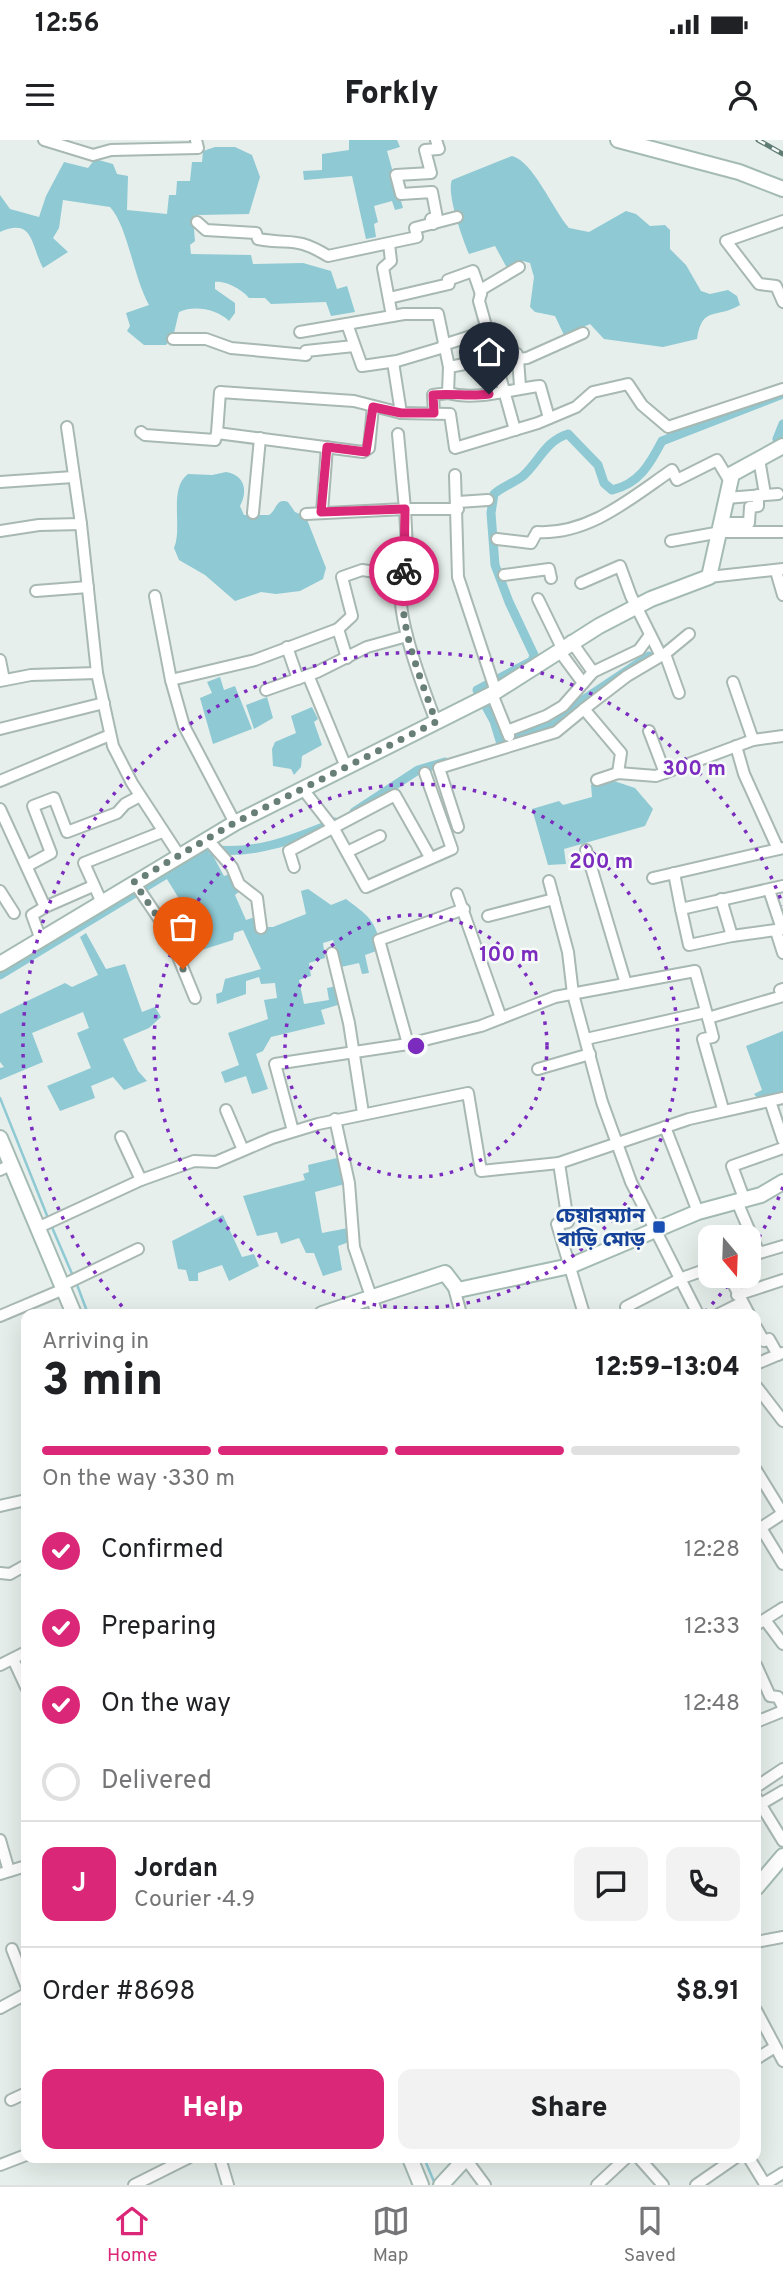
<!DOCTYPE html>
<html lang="en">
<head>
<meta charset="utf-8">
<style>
	:root { --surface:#fff; --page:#f2f2f2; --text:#202124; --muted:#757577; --line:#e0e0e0; --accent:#db2777 }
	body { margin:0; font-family:Overpass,"Noto Sans Bengali",sans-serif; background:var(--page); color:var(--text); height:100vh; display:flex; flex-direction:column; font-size:26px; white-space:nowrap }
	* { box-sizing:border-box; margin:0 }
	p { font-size:23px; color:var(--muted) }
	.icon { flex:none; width:38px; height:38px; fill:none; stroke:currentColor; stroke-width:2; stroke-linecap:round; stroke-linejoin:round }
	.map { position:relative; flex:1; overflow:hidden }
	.panel { position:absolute; left:21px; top:1169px; width:740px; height:854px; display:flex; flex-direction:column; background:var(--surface); border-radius:14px; box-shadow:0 7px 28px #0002 }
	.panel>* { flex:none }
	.needle { width:46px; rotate:161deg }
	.tools { position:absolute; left:698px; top:1085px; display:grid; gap:14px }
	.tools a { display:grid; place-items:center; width:63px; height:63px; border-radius:14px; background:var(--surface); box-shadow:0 7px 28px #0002; font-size:35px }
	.pin { position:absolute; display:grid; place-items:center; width:60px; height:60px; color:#fff; margin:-72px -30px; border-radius:50% 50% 50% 0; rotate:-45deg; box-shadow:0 0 7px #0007 }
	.pin .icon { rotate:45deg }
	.courier { position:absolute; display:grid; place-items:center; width:70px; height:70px; margin:-35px; border:5px solid #db2777; border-radius:50%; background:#fff; color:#222; box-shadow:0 2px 9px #0007 }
	.headline em { font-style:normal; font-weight:800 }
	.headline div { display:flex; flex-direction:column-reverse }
	.headline { display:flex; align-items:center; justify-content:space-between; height:119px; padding:0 21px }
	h1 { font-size:46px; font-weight:800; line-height:52px }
	.bar { display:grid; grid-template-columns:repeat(4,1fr); gap:10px 7px; align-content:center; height:84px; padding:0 21px }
	.bar i { height:9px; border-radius:5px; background:var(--line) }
	.bar .on { background:var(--accent) }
	.bar p { grid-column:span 4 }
	.line { display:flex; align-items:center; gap:18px; padding:0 21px; border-top:2px solid var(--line) }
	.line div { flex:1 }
	.round { display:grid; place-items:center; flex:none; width:74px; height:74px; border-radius:14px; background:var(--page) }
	ol { padding:0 21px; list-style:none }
	li { display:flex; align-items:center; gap:21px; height:77px }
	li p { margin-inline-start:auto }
	li .icon { padding:7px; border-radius:50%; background:var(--accent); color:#fff; stroke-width:4 }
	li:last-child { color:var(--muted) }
	li i { width:38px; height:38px; border:4px solid var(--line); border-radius:50% }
	.button { display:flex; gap:14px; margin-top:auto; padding:14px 21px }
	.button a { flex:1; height:80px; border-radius:14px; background:var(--accent); color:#fff; font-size:28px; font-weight:800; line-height:80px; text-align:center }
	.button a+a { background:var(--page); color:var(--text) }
	.status { display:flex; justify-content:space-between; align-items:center; height:49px; padding:0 35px; background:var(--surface); direction:ltr }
	.status svg { height:19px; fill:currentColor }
	header { display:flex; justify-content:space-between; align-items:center; height:91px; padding:0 21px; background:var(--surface); font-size:32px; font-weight:800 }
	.menu { display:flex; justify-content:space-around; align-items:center; height:98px; border-top:2px solid var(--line); background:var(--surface); font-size:19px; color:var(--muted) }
	.menu a { display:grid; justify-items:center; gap:4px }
	.menu .on { color:var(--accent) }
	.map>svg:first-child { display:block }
	.water { fill:#8ec9d4 }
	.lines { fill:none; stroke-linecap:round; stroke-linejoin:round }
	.stream { stroke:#8ec9d4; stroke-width:2.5 }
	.canal { stroke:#8ec9d4; stroke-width:9 }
	.street-casing { stroke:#a8b8b2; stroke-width:14 }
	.secondary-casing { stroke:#a4bbb3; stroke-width:18 }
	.street { stroke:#fff; stroke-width:10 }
	.secondary { stroke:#fff; stroke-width:14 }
	.rail-casing { stroke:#5f7d75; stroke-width:5 }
	.rail { stroke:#f7fbf9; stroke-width:2.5; stroke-dasharray:8; stroke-linecap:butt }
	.done { stroke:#687f78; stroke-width:7; stroke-dasharray:0 12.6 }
	.route { stroke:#db2777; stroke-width:9 }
	.ring { fill:none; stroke:#7b2cbf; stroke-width:3.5; stroke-dasharray:3.5 7 }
	.transit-dot { fill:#1a4fb4; stroke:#f7fbf9; stroke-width:2.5 }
	.labels { text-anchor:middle; stroke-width:5; stroke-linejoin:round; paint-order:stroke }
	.transit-label { font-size:21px; font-weight:bold; fill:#164399; stroke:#f7fbf9; text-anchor:end }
	.centre { fill:#7b2cbf; stroke:#f7fbf9; stroke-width:3.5 }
	.ring-label { font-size:21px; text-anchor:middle; font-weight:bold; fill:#7b2cbf; stroke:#f7fbf9; stroke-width:5; stroke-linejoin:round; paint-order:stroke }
</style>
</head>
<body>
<div class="status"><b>12:56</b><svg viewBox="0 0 49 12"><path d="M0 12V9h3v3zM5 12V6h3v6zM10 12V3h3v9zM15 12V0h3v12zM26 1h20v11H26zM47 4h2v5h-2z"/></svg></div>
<header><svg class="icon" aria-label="menu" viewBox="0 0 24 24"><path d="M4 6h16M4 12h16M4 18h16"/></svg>Forkly<svg class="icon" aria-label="person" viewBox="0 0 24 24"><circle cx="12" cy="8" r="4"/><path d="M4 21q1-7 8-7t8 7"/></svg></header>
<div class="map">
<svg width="783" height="2045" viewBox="0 0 783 2045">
	<rect width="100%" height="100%" fill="#e6efeb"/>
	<g class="water">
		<polygon points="349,0 397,0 400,7 387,11 403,68 395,70 392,61 374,66 378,82 374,84 376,97 366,99 352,36 304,40 303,31 322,30 322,14 349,10"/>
		<path d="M215 7H235L252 15 260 37 249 74 198 75 193 78 195 101 190 105 191 114 251 115 253 124 303 123 331 131 337 149 347 146 355 172 331 176 326 162 271 164 265 158H249C243 150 225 140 215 142V149L235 163V173L229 181C217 169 194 165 179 172L173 197 166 205H144L127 191 130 186 126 173 149 165C133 136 128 87 110 67L63 60 59 88 53 98 68 112 43 128C31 106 34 77 0 92V55L10 69 39 77 46 56 64 22 88 28 95 19 113 24 117 34 128 36 127 70 167 74 169 55H176L177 41H190L192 22H202L203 11Z"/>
		<path d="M512 16C533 21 553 70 569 88L589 92 626 71 636 74 650 86 665 85 670 90V109L686 125 701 151 710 154 728 150 737 156 740 165C717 179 702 165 697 199L663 207 604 199 590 184 564 195 555 176 535 172 530 167 534 137 530 123 523 121 507 128 495 106 469 114C463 100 446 53 452 40Z"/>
		<path d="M226 332C245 335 248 351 240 366L244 375H269C277 370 276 357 288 362L295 372 306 377 326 428 323 439 300 451 276 454 261 452 235 461 205 435 179 420 174 408C183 387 168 349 188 334L212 335Z"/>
		<polygon points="220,537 224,550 235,546 252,589 213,604 200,558 212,553 207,542"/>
		<polygon points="267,557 273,578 254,589 246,565"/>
		<polygon points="312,567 318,579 314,582 322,605 302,616 301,627 294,635 291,629 273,626 272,609 275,602 296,593 291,576"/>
		<polygon points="605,638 635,648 653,669 645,686 564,709 566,724 548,725 532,669 559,661 563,665 592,657 591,645"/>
		<path d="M201 714H212L224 736 230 734 241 750 235 755 246 780 255 777 264 787H273L306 774 301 751 308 749 331 765 346 759C366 774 380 783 379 810L365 815 369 833 362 834 359 823 341 827 333 800 323 803 325 818 309 823 311 836 299 840 304 864 329 860 327 848 337 846 341 864 321 870 325 884 271 897 263 911 256 914 268 949 252 954 246 936 225 943 221 932 239 925 228 893 268 879 264 860 277 858 275 843 261 844 259 837 246 841V854L217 864 216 854 222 852 225 839 261 829 243 790 234 793 233 800 183 816 175 795 187 788 182 776 188 773 165 736Z"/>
		<polygon points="86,793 106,829 125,824 142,872 155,867 161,877 149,888 123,899 138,931 147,941 124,950 113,937 91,946 95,958 60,971 47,946 91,928 77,893 89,888 83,872 32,893 43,922 0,940 0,928 4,927 0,922 0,874 65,843 72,847 98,835 80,797"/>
		<polygon points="783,891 783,953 758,959 754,954 762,950 746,906"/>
		<polygon points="341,1017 345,1044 315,1052 322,1093 348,1088 349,1102 338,1106 342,1130 323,1136 314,1113 306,1113 299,1098 281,1104 277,1092 257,1096 243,1056 305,1040 303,1034 309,1032 308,1025"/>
		<polygon points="223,1075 242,1117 254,1114 259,1126 229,1141 222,1125 198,1133 198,1141 189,1141 186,1130 178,1129 172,1101"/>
	</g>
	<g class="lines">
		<g class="stream">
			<polyline points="0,958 48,1078"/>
			<polyline points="51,1085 73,1136"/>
			<polyline points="76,1142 88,1174"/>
			<polyline points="424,2018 435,2044"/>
		</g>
		<g class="canal">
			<polyline points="783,284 777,299 783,305"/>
			<polyline points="517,598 555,584 580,562 649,516"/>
			<path d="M501 604 494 581 477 550 532 521 534 515 509 462 495 425 491 373 494 354C503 346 514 343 523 336 539 322 545 301 568 294L598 325 604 343 612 350C639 344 650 324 662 301L783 254"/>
			<polyline points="354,672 418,630 445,622"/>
			<path d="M0 835 208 709C254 716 294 699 335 682"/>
		</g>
		<defs>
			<g id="street">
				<polyline points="44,0 93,15 111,10 198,8 196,0"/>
				<polyline points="783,81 726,101 759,144 776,146 783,162"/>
				<path d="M197 82 206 90 256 93 258 99C292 105 295 96 328 116L417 97 415 88 457 77"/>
				<polyline points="433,84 431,79 437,78 432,52 401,54 396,35 431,33 425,10 439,9 436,0"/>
				<polyline points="389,104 391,121 383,128 392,176"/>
				<polyline points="389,158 449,144 448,140 473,131 481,154"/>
				<polyline points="347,184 362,226 397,221 444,207"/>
				<polyline points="300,192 404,174 438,174 449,227 448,253 433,255 434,273"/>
				<polyline points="173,199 206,199 231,208 306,215 306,211 354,206"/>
				<polyline points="443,205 487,191"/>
				<polyline points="518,219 520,246"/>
				<polyline points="449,227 517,214 518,219 527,218 583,193"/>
				<path d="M448 253C477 261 511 249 540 246L549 278"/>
				<polyline points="373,267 369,308 363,312 217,293 220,252 354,261 401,273 393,222"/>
				<polyline points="401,273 450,274 455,308 538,283 576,267 593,252 628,244 642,265 668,287 783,249"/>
				<polyline points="515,290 479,161 482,149 519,127"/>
				<polyline points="141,292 145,295 215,300 217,293"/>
				<polyline points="759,319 765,354"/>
				<polyline points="455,335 458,437 496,552"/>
				<polyline points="0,342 73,337"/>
				<polyline points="726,358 778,354"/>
				<polyline points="458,362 488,360"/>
				<polyline points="322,372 327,307"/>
				<polyline points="253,373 260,298"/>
				<polyline points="306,374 405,369 398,294"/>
				<polyline points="723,383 749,383 750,367 758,366 758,355"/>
				<polyline points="81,384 97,533 113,606 132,643 179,715"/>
				<polyline points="0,391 39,385 81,384 67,287"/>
				<path d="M497 399 531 403 537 392C589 395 631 358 672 330L677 340 717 320 729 340"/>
				<polyline points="671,401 721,392 783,392"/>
				<polyline points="776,431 783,455"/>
				<polyline points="504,435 549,429 551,438"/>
				<path d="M403 436C391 468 424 549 436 582"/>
				<polyline points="709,437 783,429"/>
				<polyline points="581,443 620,426 631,456 661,516"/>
				<polyline points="36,451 88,447"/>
				<polyline points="155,456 171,540 255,520 338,489"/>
				<polyline points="538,459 562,508"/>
				<polyline points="287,507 298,539"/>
				<polyline points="665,514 679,553"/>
				<polyline points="563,516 583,543"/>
				<polyline points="347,518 338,489 352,476 342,437 362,430 403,436 407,408 405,369 458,369"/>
				<polyline points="0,520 4,540"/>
				<polyline points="593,532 639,510 650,495"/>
				<polyline points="308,535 346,627"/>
				<polyline points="171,540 184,586 235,683"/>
				<polyline points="0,541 31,535 97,533"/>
				<polyline points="733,542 753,600"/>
				<polyline points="266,550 317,532 367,507 407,496"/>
				<polyline points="492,554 509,596"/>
				<polyline points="0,589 104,563"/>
				<polyline points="507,591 546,576 563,566 593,532 571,501"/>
				<polyline points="649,591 665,633"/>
				<polyline points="736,606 744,634 778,709"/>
				<polyline points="618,633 621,613 584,569 627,536 666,513 689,494"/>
				<polyline points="597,640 618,633 656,636 753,600 783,596"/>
				<polyline points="0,641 110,595"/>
				<polyline points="302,648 334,689 366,747 452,709 425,633"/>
				<polyline points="0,669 45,767 32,775 41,800"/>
				<polyline points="458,687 439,628 556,592 584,569"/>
				<polyline points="207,699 232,727 239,744 257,758 261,788"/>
				<polyline points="586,710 626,844"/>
				<polyline points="347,712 380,696"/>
				<polyline points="27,726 51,713 33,666 54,658 67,692 117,673 125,664 140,656"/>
				<polyline points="294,727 289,711 395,655 430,717"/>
				<polyline points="674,733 681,769 783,746"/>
				<polyline points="653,738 783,708"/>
				<polyline points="549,741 568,812 573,854 602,962 631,1042 698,1174"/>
				<polyline points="134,742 168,792 195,858"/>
				<polyline points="769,750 782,789"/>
				<polyline points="0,751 14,773"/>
				<polyline points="457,754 501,878"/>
				<polyline points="721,759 732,796 783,789"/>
				<polyline points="102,763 84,723 162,692"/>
				<polyline points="45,767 93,746"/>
				<polyline points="681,769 689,805 732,796"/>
				<polyline points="488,776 554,759"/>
				<polyline points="776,791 783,813"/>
				<polyline points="332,813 349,883 363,973"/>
				<polyline points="708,878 713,897 703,899 723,969"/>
				<polyline points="586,899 706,872"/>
				<polyline points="408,904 379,800 464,769"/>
				<polyline points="538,929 590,914"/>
				<polyline points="770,961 783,1000"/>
				<polyline points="226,970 243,1010"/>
				<polyline points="335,979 349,1043 354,1107 377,1174"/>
				<polyline points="665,987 698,1072"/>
				<polyline points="293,991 275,924 408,904 481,886 555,857 695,831 708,878 783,856 780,850 783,849"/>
				<polyline points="121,997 141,1040"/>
				<polyline points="559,1023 689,979 783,958"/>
				<polyline points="0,1030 10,1025"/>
				<polyline points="745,1061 732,1026 783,1008"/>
				<polyline points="738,1064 759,1113"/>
				<polyline points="37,1088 141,1040 194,1021 216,1022 272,998 318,984 468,953 481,1031 559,1023 568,1082 557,1084 584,1174"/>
				<polyline points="749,1116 783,1106"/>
				<polyline points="729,1136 749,1174"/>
				<polyline points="453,1144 461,1174"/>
				<polyline points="63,1145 138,1109"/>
				<polyline points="737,1155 783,1140"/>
				<polyline points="626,1167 682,1138 710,1128"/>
				<polyline points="719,1174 741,1163"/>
				<polyline points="0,1176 64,1149"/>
				<polyline points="756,1187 764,1201 769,1199 778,1215"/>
				<polyline points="756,1224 782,1213"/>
				<polyline points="756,1246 783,1281"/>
				<polyline points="756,1330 783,1374"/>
				<polyline points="0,1366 26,1360"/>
				<polyline points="761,1388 783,1424"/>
				<polyline points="756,1391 782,1374"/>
				<polyline points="0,1433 10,1434 26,1425"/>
				<polyline points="765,1480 783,1504"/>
				<polyline points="756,1485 783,1468"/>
				<polyline points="13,1519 26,1547"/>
				<polyline points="0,1525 26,1512"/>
				<polyline points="756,1525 770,1556 778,1557 783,1567"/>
				<polyline points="756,1582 783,1571"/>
				<polyline points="756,1647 783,1629"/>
				<polyline points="756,1657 783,1701"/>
				<polyline points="761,1664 783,1651"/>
				<polyline points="0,1700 9,1731"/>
				<polyline points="0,1734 26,1726"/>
				<polyline points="756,1802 783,1797"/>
				<polyline points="12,1809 26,1845"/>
				<polyline points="0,1868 26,1854"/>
				<polyline points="756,1870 783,1921"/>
				<polyline points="756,1919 775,1907"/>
				<polyline points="11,1960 26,1953"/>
				<polyline points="220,2018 228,2045"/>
				<polyline points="465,2018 485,2045"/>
				<polyline points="639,2018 663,2045"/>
				<polyline points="749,2018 765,2044 783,2033"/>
				<polyline points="0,2025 26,2015"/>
				<polyline points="134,2045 188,2018"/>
				<polyline points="597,2045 626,2018"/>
				<polyline points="696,2045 735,2018"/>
			</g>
			<g id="secondary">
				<polyline points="618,0 739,32 783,49"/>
				<polyline points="0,824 235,683 492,554 599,486 651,459 709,437 732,334 783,306"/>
				<polyline points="0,998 74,1174"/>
				<polyline points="322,1174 445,1133 458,1150 570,1126 698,1072 761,1055 783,1042"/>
				<polyline points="756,1748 783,1716"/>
				<polyline points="410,2018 421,2045"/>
				<polyline points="441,2045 466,2018"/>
			</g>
		</defs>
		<use href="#street" class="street-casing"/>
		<use href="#secondary" class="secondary-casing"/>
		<use href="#street" class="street"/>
		<use href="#secondary" class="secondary"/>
		<defs>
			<polyline id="rail" points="758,0 783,14"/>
		</defs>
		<use href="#rail" class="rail-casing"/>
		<use href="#rail" class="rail"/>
	</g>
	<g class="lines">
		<path class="done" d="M183 829 168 792 134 742 234 683 436 582C419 533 396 482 404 431"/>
		<path class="route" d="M404 431 405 369 321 372 327 307 366 312 373 267 401 273H434L433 255C452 253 470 257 489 254"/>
	</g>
	<g class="ring">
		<circle cx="416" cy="906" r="131"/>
		<circle cx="416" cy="906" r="262"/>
		<path d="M783 1047A393 393 0 0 1 749 1114M734 1137A393 393 0 0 1 703 1174M129 1174A393 393 0 1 1 783 765"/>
	</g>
	<rect class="transit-dot" x="652" y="1080" width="14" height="14" rx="3.5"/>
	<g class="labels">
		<g class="transit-label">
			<text x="645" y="1082">চেয়ারম্যান<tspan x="645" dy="24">বাড়ি মোড়</tspan></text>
		</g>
	</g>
	<circle cx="416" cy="906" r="10" class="centre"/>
	<g class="ring-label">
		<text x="694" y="635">300 m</text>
		<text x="601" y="728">200 m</text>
		<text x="509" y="821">100 m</text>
	</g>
</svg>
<div class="tools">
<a><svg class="needle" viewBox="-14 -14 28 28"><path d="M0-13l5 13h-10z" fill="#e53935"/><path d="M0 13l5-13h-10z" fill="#757577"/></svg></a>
</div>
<div class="pin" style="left:183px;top:829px;background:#ea580c"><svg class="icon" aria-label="bag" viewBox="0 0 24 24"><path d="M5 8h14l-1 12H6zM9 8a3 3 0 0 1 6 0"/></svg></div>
<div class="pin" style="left:489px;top:254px;background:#1f2937"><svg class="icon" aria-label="home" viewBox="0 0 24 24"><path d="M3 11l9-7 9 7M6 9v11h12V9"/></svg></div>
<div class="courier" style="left:404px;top:431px"><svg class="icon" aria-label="bike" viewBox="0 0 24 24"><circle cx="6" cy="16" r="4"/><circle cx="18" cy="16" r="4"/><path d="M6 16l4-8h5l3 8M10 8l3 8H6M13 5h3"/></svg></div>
<section class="panel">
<div class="headline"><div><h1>3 min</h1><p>Arriving in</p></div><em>12:59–13:04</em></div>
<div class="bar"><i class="on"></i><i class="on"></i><i class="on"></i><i></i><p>On the way · 330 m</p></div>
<ol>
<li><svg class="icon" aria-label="check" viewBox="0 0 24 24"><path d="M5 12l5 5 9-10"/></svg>Confirmed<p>12:28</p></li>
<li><svg class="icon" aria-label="check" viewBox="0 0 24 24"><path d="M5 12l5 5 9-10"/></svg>Preparing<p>12:33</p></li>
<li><svg class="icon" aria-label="check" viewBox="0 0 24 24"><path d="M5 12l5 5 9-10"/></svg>On the way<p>12:48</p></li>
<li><i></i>Delivered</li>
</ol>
<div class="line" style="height:126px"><b class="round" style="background:var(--accent);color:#fff">J</b><div><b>Jordan</b><p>Courier · 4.9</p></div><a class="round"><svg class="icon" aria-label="chat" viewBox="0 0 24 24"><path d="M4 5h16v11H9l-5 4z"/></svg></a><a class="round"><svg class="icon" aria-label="phone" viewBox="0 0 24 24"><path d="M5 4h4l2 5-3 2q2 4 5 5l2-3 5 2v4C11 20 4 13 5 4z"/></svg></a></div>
<div class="line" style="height:91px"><div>Order #8698</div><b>$8.91</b></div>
<div class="button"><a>Help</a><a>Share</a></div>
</section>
</div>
<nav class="menu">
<a class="on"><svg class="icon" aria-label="home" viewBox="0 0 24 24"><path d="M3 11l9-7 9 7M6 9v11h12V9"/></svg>Home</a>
<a><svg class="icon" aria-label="map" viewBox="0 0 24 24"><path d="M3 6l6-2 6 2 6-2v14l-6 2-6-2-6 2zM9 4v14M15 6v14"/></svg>Map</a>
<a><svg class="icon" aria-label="saved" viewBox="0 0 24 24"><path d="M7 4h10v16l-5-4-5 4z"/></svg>Saved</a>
</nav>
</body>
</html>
